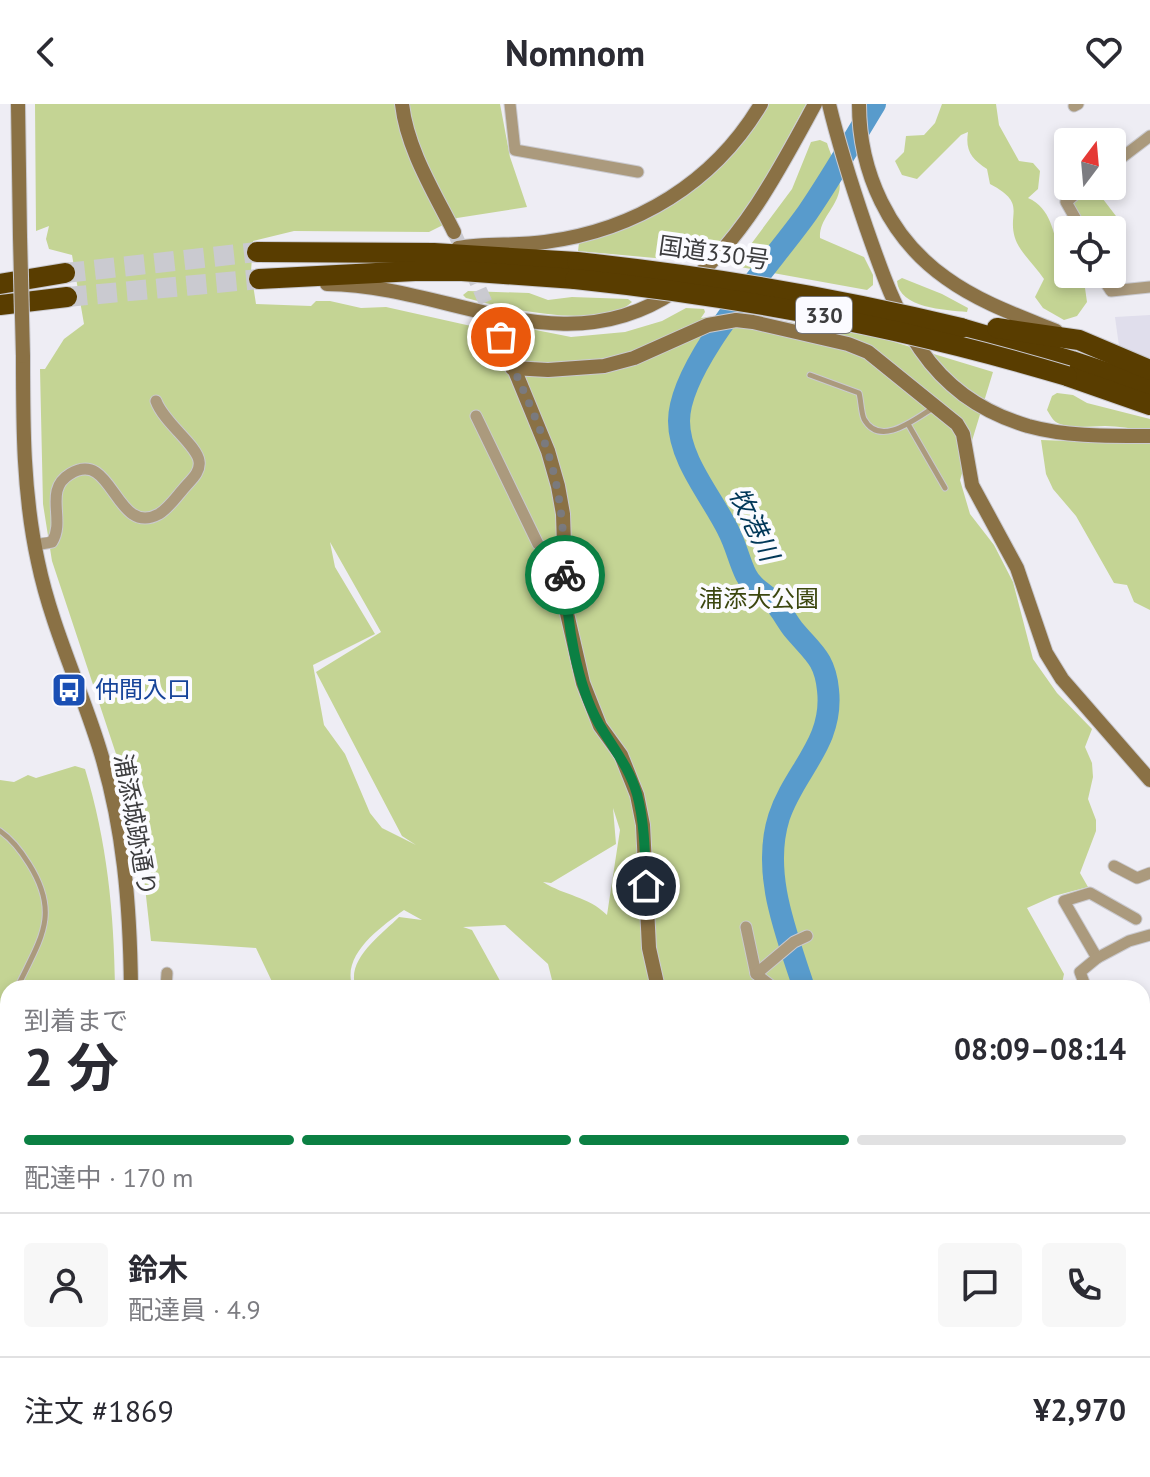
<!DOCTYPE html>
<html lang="ja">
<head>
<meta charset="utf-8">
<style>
	:root { --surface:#fff; --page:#f7f7f7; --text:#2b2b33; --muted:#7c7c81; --line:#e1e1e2; --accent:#0b8043 }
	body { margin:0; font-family:"PT Sans","Noto Sans JP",sans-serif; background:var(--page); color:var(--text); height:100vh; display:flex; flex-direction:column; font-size:30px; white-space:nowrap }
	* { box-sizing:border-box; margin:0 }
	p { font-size:26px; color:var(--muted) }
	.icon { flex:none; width:44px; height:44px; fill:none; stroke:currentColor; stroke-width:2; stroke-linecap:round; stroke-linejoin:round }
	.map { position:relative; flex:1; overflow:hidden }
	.sheet { position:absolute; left:0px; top:876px; width:1150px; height:498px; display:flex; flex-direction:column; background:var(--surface); border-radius:24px 24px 0 0; box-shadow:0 4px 12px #0003 }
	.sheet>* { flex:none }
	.needle { width:52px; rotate:16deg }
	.buttons { position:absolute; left:1054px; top:24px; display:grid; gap:16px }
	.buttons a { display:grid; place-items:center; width:72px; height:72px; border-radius:8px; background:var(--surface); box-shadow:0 4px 12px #0003; font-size:40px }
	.pin { position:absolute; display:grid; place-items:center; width:68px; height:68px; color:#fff; margin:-34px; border:4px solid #fff; border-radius:50%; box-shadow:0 2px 8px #0007 }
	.courier { position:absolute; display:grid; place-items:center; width:80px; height:80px; margin:-40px; border:6px solid #0b8043; border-radius:50%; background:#fff; color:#222; box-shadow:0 2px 10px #0007 }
	.head em { font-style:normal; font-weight:700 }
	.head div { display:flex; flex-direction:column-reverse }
	.head { display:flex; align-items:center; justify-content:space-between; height:136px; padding:0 24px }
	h1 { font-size:52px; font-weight:700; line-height:60px }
	.bar { display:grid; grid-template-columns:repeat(4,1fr); gap:12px 8px; align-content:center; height:96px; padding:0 24px }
	.bar i { height:10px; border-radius:6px; background:var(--line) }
	.bar .current { background:var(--accent) }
	.bar p { grid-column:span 4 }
	.line { display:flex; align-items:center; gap:20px; padding:0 24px; border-top:2px solid var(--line) }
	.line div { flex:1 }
	.round { display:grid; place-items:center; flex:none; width:84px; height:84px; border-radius:8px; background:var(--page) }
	header { display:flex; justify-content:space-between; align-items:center; height:104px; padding:0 24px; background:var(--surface); font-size:36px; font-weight:700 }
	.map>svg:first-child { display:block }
	.built { fill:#e0deec }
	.green { fill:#c4d494; fill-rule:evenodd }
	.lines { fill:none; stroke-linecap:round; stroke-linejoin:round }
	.river { stroke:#589bcc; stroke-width:22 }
	.secondary-tunnel { stroke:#cacad0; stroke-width:14; stroke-dasharray:14 7; stroke-linecap:butt }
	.highway-tunnel { stroke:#cacad0; stroke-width:20; stroke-dasharray:20 10; stroke-linecap:butt }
	.lane-casing { stroke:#cacad0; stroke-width:7 }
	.street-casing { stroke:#cacad0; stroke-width:13 }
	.secondary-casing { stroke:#cacad0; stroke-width:16 }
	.highway-casing { stroke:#cacad0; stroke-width:22 }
	.lane { stroke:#ab9a7d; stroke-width:5 }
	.street { stroke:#ab9a7d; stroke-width:11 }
	.secondary { stroke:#8a7145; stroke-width:14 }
	.highway { stroke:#593d00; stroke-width:20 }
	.secondary-bridge-casing { stroke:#cacad0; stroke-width:16; stroke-linecap:butt }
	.highway-bridge-casing { stroke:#cacad0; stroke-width:22; stroke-linecap:butt }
	.secondary-bridge { stroke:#8a7145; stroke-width:14 }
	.highway-bridge { stroke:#593d00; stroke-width:20 }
	.done { stroke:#7a7a7e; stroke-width:8; stroke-dasharray:0 14.4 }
	.route { stroke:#0b8043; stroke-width:10 }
	.labels { text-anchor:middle; stroke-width:8; stroke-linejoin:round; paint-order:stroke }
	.shield { fill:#fbfbff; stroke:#757578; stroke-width:2 }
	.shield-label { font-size:22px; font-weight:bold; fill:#3c3c3e }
	.street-label { font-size:24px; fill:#3c3c3e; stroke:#fbfbff }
	.park-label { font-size:24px; fill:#3c470f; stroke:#fbfbff }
	.transit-label { font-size:24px; fill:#164399; stroke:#fbfbff; text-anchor:start }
	.water-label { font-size:26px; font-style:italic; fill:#003758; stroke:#fbfbff }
</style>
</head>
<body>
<header><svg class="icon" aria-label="back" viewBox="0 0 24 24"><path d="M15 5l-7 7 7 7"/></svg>Nomnom<svg class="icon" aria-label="heart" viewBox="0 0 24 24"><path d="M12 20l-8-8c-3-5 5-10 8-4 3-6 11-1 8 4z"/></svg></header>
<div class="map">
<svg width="1150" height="1373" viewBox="0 0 1150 1373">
	<rect width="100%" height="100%" fill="#eeedf4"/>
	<polygon class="built" points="1150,211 1150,256 1119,242 1115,213"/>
	<g class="green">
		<path d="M35 0H500L510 53 527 103 457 114 429 128 294 127 253 137 251 168 256 200 311 202 316 197H330L361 204 386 203 480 224 495 218 571 233 625 228 662 217 686 204 704 205 705 208 701 214 736 209 881 234 993 268 960 376 970 410 994 441 1013 478 1033 555 1057 589 1092 625 1085 643 1092 659 1093 673 1088 695 1096 716V727L1080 769 1088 783 1054 792 1027 804 1064 870 1061 884H554L548 860 505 821 463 823 472 826 504 884H356C345 856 381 831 399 813L422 816 404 806C381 823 340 851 353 884H275L256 844 151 837 143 765 122 668 52 457 43 400 40 265H45L64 235 84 220 72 151 49 145 46 135 49 122 36 127ZM330 438 381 528 316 568 402 732 416 741 382 724 370 709 345 650 324 621 313 561 375 530 335 463ZM613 704 620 726 607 811C588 792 565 792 543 778L551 779 616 740Z"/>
		<path d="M769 0H806C775 56 748 115 699 158L578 147 579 139C667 111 720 81 769 0Z"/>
		<path d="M942 0H996L999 21 1019 57 1033 59 1040 67 1038 85 1028 94C1053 105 1053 132 1062 156L1068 150V170H1083L1087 198 1077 212 1064 216 1043 204 1035 193 1044 175C1036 163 1023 151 1017 139 1004 110 1030 101 990 80L987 65C972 55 965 47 968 28L961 31 917 75 902 71 895 57 904 48 906 32 924 31 935 19Z"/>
		<path d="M820 36 827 39C831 53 843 74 839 88 835 105 819 116 820 134L864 153 873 171V181L867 186 740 163 737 159 792 85 811 38Z"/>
		<polygon points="1093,82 1119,116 1112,130 1112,126 1085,126 1070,99"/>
		<path d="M902 174 942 190 968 204 967 208C945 206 899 204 897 177Z"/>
		<path d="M468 187 529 189 548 196 572 193 628 195 632 198C603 227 503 204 466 194L463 191Z"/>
		<path d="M1057 289 1073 291 1087 299 1150 315V325C1134 326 1120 322 1105 322 1090 322 1075 325 1060 320 1053 318 1051 312 1047 306L1052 292Z"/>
		<polygon points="1041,336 1150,340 1150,506 1134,498 1127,481 1114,479 1076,412 1053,385 1046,370"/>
		<path d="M75 662 85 665C107 737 114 808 115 884H8V1075L0 1087V676L14 678 28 671 36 674Z"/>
		<polygon points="1142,1288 1150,1301 1150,1373 1076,1373 1077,1366 1142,1366"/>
		<polygon points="456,1366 691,1366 696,1373 456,1373"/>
		<polygon points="692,1366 808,1366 811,1373 697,1373"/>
	</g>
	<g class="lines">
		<g class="river">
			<path d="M804 884C787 831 761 770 779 713 794 667 834 639 828 586 825 554 812 548 793 525 786 516 781 505 772 496 762 488 752 483 746 471 739 457 736 441 728 426 712 393 679 356 679 317 679 258 774 157 808 108 832 73 853 36 875 0"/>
			<polyline points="1142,1314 1150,1328"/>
		</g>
		<polyline class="secondary-tunnel" points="454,128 501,233"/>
		<g class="highway-tunnel">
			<polyline points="65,169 257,148"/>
			<polyline points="67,193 259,175"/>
		</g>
		<defs>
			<g id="lane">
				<path d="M810 271 859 289C861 296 861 308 864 315 880 344 915 315 933 304"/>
				<polyline points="908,320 945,384"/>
				<path d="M0 727C13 736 21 747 29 760 61 811 40 835 17 884"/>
				<polyline points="0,919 8,902"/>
			</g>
			<g id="street">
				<polyline points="510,0 515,46 638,68"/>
				<polyline points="1074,2 1078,0"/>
				<polyline points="1112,61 1150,32"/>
				<polyline points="1082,126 1066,98 1085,82"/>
				<polyline points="1100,170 1111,187 1150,183"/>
				<polyline points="476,312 538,440 547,447 564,449"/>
				<path d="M35 441 52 438C66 416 43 386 70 370 113 343 115 434 159 410 169 404 177 392 185 383 191 376 201 368 199 357 197 341 164 319 156 297"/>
				<polyline points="1114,762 1137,774 1150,769"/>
				<polyline points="1136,815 1090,789 1064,797 1097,854 1129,837 1150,831"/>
				<polyline points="746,823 756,870 774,884"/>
				<polyline points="756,870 794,838 807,832"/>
				<polyline points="166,884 167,869"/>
				<polyline points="1086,884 1080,868 1097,854"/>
				<polyline points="1142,908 1150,915"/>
				<polyline points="1142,1060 1150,1061"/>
				<polyline points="1142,1218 1150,1214"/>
				<polyline points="0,1223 8,1228"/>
				<polyline points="0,1350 8,1355"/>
				<polyline points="26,1366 38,1373"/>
				<polyline points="206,1366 213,1373"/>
				<polyline points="270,1366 276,1373"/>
				<polyline points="400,1366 403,1373"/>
				<polyline points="934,1366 956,1373"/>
				<polyline points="324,1373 332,1366"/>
				<polyline points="1067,1373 1067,1366"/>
			</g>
			<g id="secondary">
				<polyline points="18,0 20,133"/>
				<path d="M402 0C407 45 434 88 454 128"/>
				<path d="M829 0C839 42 852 82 866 123 898 215 925 291 1028 322 1068 333 1109 332 1150 332"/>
				<path d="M859 0C859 68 889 134 946 174 979 198 1019 212 1056 227"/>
				<path d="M458 144C486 139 516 142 545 138 636 126 714 79 761 0"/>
				<path d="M693 176C748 127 780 64 815 0"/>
				<path d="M327 180C449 181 562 264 675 187"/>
				<polyline points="501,233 548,347 558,382 563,410 566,505 583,579 600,622 621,651 637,691 643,721 649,844 658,884"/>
				<path d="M23 252C23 321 23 390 38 458 51 521 80 582 99 643 124 722 130 802 131 884"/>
				<polyline points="512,264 548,266 604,262 634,254 708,221 736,216 753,218 848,240 868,248 957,320 963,330 972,381 1017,464 1046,549 1062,575 1150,676"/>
				<polyline points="852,1366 855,1373"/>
				<polyline points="77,1373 81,1366"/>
			</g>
			<g id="highway">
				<polyline points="257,148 434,149 577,158"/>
				<polyline points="259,175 415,167 462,167 575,175"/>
				<polyline points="0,180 65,169"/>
				<polyline points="0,201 67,193"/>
				<polyline points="961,224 1072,257 1150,283"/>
				<polyline points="997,224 1079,236 1150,266"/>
				<polyline points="1067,272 1150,301"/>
			</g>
		</defs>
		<use href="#lane" class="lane-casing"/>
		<use href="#street" class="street-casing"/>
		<use href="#secondary" class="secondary-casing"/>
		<use href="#highway" class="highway-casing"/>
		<use href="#lane" class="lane"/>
		<use href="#street" class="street"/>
		<use href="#secondary" class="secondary"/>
		<use href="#highway" class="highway"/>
		<defs>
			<polyline id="secondary-bridge" points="20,133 23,252"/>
			<g id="highway-bridge">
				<path d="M577 158C707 172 834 193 961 224"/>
				<path d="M575 175C744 193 904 223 1067 272"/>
			</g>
		</defs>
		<use href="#secondary-bridge" class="secondary-bridge-casing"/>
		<use href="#highway-bridge" class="highway-bridge-casing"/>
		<use href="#secondary-bridge" class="secondary-bridge"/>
		<use href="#highway-bridge" class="highway-bridge"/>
	</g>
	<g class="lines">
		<path class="done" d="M501 233C515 272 536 309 548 349 561 389 564 429 565 471"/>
		<path class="route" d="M565 471C567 518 576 579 599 620 613 644 629 663 637 690 645 720 645 752 646 782"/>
	</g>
	<defs>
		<symbol id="bus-square" viewBox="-11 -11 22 22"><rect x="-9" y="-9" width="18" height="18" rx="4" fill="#1a4fb4" stroke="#fbfbff"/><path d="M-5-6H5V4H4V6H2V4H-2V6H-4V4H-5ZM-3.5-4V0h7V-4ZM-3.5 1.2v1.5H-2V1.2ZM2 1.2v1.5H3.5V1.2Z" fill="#fff"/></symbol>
	</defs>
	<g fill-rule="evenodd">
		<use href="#bus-square" x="49" y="566" width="40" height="40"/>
	</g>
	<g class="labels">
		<rect class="shield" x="796" y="193" width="56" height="36" rx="6"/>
		<g class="shield-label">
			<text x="824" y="219">330</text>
		</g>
		<g class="street-label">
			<text transform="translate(714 149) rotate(8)" y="8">国道330号</text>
			<text transform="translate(135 721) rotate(80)" y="8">浦添城跡通り</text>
		</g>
		<g class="park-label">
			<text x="759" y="503">浦添大公園</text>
		</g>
		<g class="transit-label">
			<text x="95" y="594">仲間入口</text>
		</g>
		<g class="water-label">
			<text transform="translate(754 420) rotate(64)" y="9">牧港川</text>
		</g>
	</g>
</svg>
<div class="buttons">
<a><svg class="needle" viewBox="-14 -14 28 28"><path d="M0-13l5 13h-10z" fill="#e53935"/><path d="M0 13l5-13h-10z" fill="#7c7c81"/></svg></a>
<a><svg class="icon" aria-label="locate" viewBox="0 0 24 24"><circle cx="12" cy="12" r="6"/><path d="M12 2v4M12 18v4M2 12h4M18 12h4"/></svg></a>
</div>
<div class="pin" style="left:501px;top:233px;background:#ea580c"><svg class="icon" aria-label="bag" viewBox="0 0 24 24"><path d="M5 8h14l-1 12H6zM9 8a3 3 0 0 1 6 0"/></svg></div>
<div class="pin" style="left:646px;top:782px;background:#1f2937"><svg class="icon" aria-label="home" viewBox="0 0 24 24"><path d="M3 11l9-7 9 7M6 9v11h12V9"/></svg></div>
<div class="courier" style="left:565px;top:471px"><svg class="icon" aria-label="bike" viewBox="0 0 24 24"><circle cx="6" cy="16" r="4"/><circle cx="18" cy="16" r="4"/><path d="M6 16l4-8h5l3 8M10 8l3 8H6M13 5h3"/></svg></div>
<section class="sheet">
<div class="head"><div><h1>2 分</h1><p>到着まで</p></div><em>08:09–08:14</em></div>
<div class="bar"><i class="current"></i><i class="current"></i><i class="current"></i><i></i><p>配達中 · 170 m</p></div>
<div class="line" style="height:144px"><a class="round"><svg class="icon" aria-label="person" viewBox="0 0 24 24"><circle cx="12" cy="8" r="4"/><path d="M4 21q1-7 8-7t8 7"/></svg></a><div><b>鈴木</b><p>配達員 · 4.9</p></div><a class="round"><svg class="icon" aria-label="chat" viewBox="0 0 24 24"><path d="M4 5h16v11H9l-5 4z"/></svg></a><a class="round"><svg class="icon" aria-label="phone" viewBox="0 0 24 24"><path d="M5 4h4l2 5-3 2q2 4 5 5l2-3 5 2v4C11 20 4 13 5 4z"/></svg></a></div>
<div class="line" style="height:104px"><div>注文 #1869</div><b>¥2,970</b></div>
</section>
</div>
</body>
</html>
